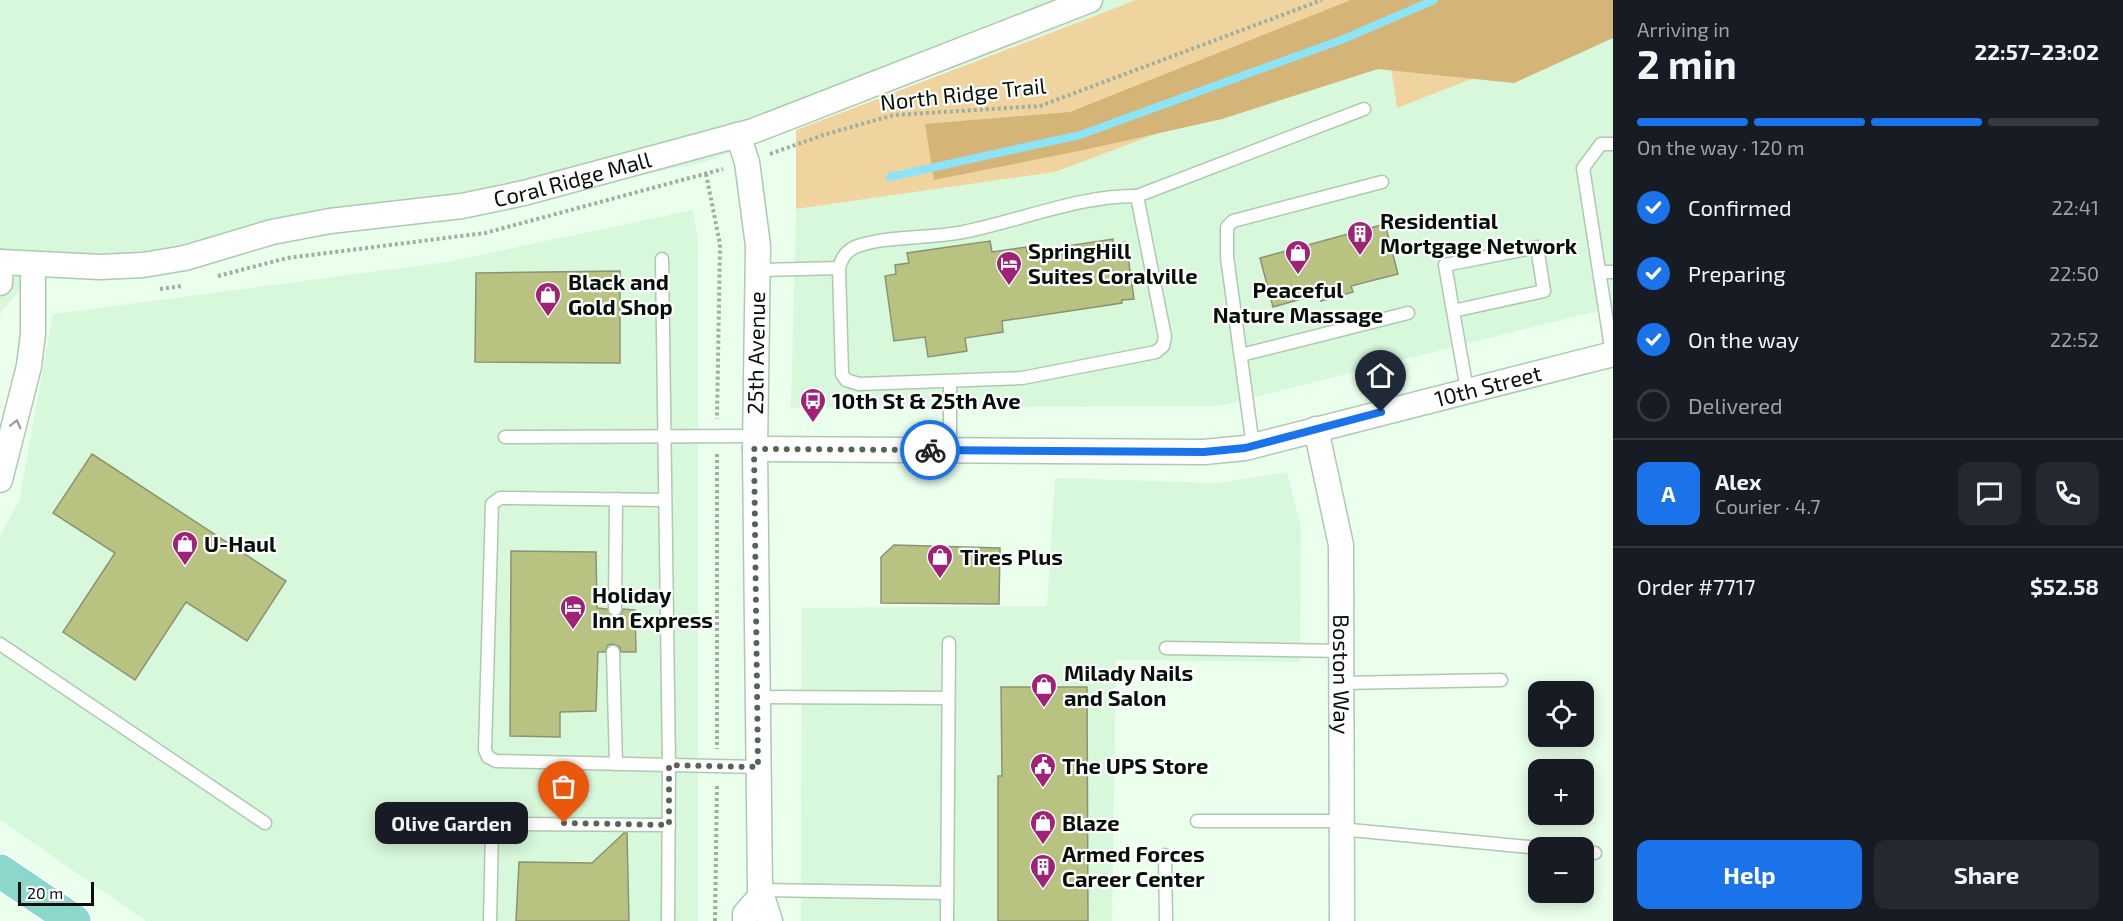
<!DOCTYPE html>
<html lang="en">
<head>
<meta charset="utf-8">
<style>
	:root { --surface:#171b24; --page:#242831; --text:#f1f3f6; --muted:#9ea1a6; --line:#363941; --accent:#1a73e8 }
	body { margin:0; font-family:"Exo 2",sans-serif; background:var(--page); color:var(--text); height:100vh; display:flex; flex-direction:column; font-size:22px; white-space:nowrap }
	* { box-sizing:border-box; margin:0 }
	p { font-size:20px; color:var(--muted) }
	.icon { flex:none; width:33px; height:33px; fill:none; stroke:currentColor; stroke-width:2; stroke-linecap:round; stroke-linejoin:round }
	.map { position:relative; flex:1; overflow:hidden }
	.drawer { display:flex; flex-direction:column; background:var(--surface); width:510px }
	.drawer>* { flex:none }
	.fabs { position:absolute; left:1528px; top:681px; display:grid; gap:12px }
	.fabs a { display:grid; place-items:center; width:66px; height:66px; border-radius:12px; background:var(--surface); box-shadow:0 3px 15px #0003; font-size:30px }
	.scale { position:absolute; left:18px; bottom:15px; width:76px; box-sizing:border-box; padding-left:6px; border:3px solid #071009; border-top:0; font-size:16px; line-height:21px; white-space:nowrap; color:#071009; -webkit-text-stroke:4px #fff; paint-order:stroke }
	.pin { position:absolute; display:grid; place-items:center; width:51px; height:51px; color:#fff; margin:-62px -26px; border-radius:50% 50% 50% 0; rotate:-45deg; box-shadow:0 0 6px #0007 }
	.pin .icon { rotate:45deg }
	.courier { position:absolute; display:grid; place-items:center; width:60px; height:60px; margin:-30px; border:4px solid #1a73e8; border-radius:50%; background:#fff; color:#222; box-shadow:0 2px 8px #0007 }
	.bubble { position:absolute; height:42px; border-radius:12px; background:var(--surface); box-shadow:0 3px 15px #0003; font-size:20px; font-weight:700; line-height:42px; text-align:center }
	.head em { font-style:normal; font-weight:700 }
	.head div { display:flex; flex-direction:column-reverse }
	.head { display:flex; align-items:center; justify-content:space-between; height:102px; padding:0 24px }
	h1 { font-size:39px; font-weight:700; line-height:45px }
	.bar { display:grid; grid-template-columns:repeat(4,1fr); gap:9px 6px; align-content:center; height:72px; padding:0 24px }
	.bar i { height:8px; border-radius:4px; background:var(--line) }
	.bar .current { background:var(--accent) }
	.bar p { grid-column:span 4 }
	.line { display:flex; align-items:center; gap:15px; padding:0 24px; border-top:2px solid var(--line) }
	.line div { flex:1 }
	.round { display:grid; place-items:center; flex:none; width:63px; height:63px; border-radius:12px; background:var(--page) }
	ol { padding:0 24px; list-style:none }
	li { display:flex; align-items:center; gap:18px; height:66px }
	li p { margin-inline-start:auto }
	li .icon { padding:6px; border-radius:50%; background:var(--accent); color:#fff; stroke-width:4 }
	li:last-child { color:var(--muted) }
	li i { width:33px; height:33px; border:3px solid var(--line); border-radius:50% }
	.action { display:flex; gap:12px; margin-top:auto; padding:12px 24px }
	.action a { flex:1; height:69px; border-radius:12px; background:var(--accent); color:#fff; font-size:24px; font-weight:700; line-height:69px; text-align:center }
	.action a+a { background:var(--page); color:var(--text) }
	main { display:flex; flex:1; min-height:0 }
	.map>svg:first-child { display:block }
	.built { fill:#d7f8db }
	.green { fill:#f0d49f }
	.forest { fill:#d4b477 }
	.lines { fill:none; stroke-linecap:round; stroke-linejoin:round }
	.stream { stroke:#8ee4f7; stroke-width:8 }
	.building { fill:#b8c281; stroke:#8d9276; stroke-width:1.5 }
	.service-casing { stroke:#afc8b2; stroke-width:15 }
	.minor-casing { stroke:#afc8b2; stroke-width:27 }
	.primary-casing { stroke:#fff; stroke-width:36 }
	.path { stroke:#9eafa0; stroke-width:4; stroke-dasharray:3 3; stroke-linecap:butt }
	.service { stroke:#fff; stroke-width:12 }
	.minor { stroke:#fff; stroke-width:24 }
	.primary { stroke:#8cd7cb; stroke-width:33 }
	.oneway { stroke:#9c9f9d }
	.done { stroke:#566458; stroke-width:6; stroke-dasharray:0 10.8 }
	.route { stroke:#1a73e8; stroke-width:8 }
	.labels { text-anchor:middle; stroke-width:4.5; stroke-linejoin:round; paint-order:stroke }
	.street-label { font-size:22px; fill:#071009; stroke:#fff }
	.poi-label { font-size:22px; font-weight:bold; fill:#071009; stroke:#fff; text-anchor:start }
</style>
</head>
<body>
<main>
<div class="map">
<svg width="1613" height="921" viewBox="0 0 1613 921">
	<rect width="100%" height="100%" fill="#eaffec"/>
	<g class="built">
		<polygon points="0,0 1136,0 702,163 465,208 424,211 204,259 39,265 0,314"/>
		<polygon points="1613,24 1613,307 1219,406 791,408 796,209 1055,172 1388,47 1397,108"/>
		<polygon points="693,210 698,244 698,921 146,921 0,820 0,536 19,501 53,314 447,262"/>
		<polygon points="1287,472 1301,529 1300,662 1116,660 1112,921 801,921 802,608 1047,606 1055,478 1220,483"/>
	</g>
	<polygon class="green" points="1136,0 1613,0 1613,24 1397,108 1388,47 1055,172 796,209 796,130"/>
	<polygon class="forest" points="1351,0 1613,0 1613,38 1514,83 1378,69 1222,119 1084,150 934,180 925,124 1070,112"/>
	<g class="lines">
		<polyline class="stream" points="890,177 1080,135 1341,40 1434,0"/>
	</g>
	<g class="building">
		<polygon points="1385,224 1398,274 1351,286 1353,292 1336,297 1321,301 1319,294 1273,307 1260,258"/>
		<polygon points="1113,239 1113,244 1126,242 1134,299 1122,300 1122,303 1002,321 1003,332 965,338 967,351 928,357 925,337 894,341 885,276 896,274 895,265 909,263 907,253 990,241 992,252 1026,247 1027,252"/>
		<polygon points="620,271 620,363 475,362 476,273"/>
		<polygon points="92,454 286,581 247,641 186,602 135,680 63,632 115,553 53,513"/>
		<polygon points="894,545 1000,548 999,604 881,603 881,557"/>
		<polygon points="511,551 596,552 597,608 607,609 614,617 620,616 623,609 635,610 636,652 621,652 620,647 613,644 608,645 605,652 598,652 596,711 560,712 560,737 510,736"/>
		<polygon points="1001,687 1087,687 1088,921 998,921 998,776 1002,776"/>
		<polygon points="624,833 627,833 629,921 516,921 519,862 592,863"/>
	</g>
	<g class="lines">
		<defs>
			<g id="service">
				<polyline points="662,259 669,765 668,921"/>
				<path d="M839 268C842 258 845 252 855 247 886 235 930 239 963 232 1019 221 1081 195 1137 196"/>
				<polyline points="757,270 839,268 842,374 846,380 859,384 1022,378 1156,352 1163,346 1165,337 1137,196 1364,109"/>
				<polyline points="1600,272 1613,272"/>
				<polyline points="1453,311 1445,265 1537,247 1544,291 1453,311 1467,390"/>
				<polyline points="1612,354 1583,168 1601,144 1613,144"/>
				<polyline points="1241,355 1408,313"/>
				<polyline points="950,381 950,451"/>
				<polyline points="505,437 755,436"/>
				<polyline points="1253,446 1227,257 1227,227 1233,221 1382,182"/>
				<polyline points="664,500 500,498 492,504 485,750 488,757 496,761 758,767"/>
				<polyline points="615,609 616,499"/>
				<polyline points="0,644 265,823"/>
				<polyline points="1166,648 1341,651"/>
				<polyline points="613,652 616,764"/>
				<polyline points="1341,683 1501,680"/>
				<polyline points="757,697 948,698"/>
				<polyline points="1197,821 1340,821"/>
				<polyline points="1340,829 1539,848"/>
				<polyline points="1584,852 1595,853"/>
				<polyline points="1165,855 1166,921"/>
				<polyline points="760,890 947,893"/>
				<polyline points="490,921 492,829 495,824 669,825"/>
				<polyline points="947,921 949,643"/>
			</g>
			<g id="minor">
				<polyline points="738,135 747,162 758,246 755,449 760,890 770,921"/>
				<path id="s1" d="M0 262 100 267 143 265 185 258 272 232 330 221 462 206 524 193 753 131 1090 0"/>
				<polyline points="0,283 1,262"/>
				<path id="s2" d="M1316 429 1341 545 1342 921"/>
				<path id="s3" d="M755 449 1204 452 1245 448 1613 354"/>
				<polyline points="0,480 29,366 33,334 33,264"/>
				<polyline points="745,921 745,914 760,897"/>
			</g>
			<polyline id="primary" points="0,871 74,921"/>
		</defs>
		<use href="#service" class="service-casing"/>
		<use href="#minor" class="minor-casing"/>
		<use href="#primary" class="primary-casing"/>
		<g class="path">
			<polyline points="770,154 823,135 894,115 1040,106 1322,0"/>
			<polyline points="706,174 720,244 717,419"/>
			<polyline points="218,276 287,258 485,233 723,169"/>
			<polyline points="160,289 182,286"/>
			<polyline points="717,454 717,749"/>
			<polyline points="715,921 717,784"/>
		</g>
		<use href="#service" class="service"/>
		<use href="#minor" class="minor"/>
		<use href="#primary" class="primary"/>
	</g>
	<defs><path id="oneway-chevron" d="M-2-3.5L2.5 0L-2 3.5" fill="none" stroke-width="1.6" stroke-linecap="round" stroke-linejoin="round" transform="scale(1.5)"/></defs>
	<use class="oneway" href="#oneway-chevron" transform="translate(16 424) rotate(-76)"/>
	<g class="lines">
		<polyline class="done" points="564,823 669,825 669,765 758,767 754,449 930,450"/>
		<polyline class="route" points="930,450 1204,452 1245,448 1381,412"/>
	</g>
	<defs>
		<symbol id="building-pin" viewBox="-11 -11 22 30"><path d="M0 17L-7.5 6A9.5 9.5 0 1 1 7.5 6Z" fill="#a02276" stroke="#fff"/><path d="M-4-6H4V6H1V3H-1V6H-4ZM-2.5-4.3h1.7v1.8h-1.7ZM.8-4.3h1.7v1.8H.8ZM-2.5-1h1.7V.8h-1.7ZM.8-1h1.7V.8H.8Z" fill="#fff"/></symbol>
		<symbol id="shop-pin" viewBox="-11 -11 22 30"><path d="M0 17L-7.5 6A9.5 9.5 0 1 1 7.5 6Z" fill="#a02276" stroke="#fff"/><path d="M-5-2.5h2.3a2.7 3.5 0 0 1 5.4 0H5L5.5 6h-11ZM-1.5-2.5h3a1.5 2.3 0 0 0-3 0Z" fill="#fff"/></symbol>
		<symbol id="hotel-pin" viewBox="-11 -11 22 30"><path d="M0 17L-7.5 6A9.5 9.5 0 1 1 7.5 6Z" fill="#a02276" stroke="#fff"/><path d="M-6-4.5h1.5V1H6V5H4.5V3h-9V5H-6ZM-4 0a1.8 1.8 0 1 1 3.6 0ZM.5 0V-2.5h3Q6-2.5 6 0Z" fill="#fff"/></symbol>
		<symbol id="bus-pin" viewBox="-11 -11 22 30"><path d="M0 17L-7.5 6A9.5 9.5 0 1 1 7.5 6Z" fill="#a02276" stroke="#fff"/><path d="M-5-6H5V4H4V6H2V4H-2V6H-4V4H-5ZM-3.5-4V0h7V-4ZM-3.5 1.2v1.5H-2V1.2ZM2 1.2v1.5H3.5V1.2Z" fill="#fff"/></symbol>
		<symbol id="civic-pin" viewBox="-11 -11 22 30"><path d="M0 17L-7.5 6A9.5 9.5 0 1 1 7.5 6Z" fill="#a02276" stroke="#fff"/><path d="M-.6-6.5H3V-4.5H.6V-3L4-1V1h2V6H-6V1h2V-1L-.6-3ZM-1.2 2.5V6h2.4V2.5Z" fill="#fff"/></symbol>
	</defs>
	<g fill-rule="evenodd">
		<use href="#building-pin" x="1345" y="219" width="30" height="40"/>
		<use href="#shop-pin" x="1283" y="238" width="30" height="40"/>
		<use href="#hotel-pin" x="994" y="249" width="30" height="40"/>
		<use href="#shop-pin" x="533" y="280" width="30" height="40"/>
		<use href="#bus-pin" x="798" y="386" width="30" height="40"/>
		<use href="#shop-pin" x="170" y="529" width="30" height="40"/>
		<use href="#shop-pin" x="925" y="542" width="30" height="40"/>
		<use href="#hotel-pin" x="558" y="593" width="30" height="40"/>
		<use href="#shop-pin" x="1029" y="671" width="30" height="40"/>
		<use href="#civic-pin" x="1028" y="751" width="30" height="40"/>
		<use href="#shop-pin" x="1028" y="808" width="30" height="40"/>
		<use href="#building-pin" x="1028" y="852" width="30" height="40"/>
	</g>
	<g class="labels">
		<g class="street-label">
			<text transform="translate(963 94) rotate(-6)" y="8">North Ridge Trail</text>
			<text dy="8" stroke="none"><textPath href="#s1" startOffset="582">Coral Ridge Mall</textPath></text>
			<text transform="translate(756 353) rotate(-89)" y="8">25th Avenue</text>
			<text dy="8" stroke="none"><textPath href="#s3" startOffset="741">10th Street</textPath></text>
			<text dy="8" stroke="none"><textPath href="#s2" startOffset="248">Boston Way</textPath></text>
		</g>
		<g class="poi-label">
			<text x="1380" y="229">Residential<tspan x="1380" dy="25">Mortgage Network</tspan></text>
			<text x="1028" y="259">SpringHill<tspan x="1028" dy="25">Suites Coralville</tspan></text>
			<text x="568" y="290">Black and<tspan x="568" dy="25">Gold Shop</tspan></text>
			<text x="1298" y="298" text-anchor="middle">Peaceful<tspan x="1298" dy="25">Nature Massage</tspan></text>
			<text x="832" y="409">10th St &amp; 25th Ave</text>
			<text x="204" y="552">U-Haul</text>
			<text x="960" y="565">Tires Plus</text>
			<text x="592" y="603">Holiday<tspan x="592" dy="25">Inn Express</tspan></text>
			<text x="1064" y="681">Milady Nails<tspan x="1064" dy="25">and Salon</tspan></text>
			<text x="1062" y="774">The UPS Store</text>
			<text x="1062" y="831">Blaze</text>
			<text x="1062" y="862">Armed Forces<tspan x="1062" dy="25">Career Center</tspan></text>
		</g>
	</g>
</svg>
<div class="fabs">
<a><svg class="icon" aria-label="locate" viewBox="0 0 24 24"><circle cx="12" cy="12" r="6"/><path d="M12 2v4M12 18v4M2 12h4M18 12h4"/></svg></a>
<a>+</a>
<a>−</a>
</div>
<div class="scale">20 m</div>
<div class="pin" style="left:564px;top:823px;background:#ea580c"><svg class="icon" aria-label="bag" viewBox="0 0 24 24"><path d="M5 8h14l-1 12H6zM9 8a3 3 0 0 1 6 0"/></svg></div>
<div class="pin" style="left:1381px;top:412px;background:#1f2937"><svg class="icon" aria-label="home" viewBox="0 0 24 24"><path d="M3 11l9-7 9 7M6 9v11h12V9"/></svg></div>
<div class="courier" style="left:930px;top:450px"><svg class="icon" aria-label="bike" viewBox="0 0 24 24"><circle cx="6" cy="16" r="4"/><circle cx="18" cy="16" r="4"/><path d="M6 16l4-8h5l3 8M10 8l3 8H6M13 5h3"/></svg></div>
<div class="bubble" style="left:375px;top:802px;width:153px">Olive Garden</div>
</div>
<section class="drawer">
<div class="head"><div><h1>2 min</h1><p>Arriving in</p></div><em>22:57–23:02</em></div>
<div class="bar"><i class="current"></i><i class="current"></i><i class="current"></i><i></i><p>On the way · 120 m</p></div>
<ol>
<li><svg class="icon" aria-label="check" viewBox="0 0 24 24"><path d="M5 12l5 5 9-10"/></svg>Confirmed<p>22:41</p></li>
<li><svg class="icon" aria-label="check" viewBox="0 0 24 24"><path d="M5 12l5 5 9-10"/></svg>Preparing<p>22:50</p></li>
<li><svg class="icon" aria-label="check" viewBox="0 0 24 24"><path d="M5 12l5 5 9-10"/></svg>On the way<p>22:52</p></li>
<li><i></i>Delivered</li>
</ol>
<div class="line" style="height:108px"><b class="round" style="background:var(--accent);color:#fff">A</b><div><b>Alex</b><p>Courier · 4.7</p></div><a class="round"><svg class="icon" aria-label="chat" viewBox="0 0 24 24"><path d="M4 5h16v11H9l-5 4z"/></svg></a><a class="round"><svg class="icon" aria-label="phone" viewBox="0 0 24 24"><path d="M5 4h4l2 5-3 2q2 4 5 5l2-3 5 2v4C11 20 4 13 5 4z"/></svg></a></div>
<div class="line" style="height:78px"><div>Order #7717</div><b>$52.58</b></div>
<div class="action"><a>Help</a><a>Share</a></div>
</section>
</main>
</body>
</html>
